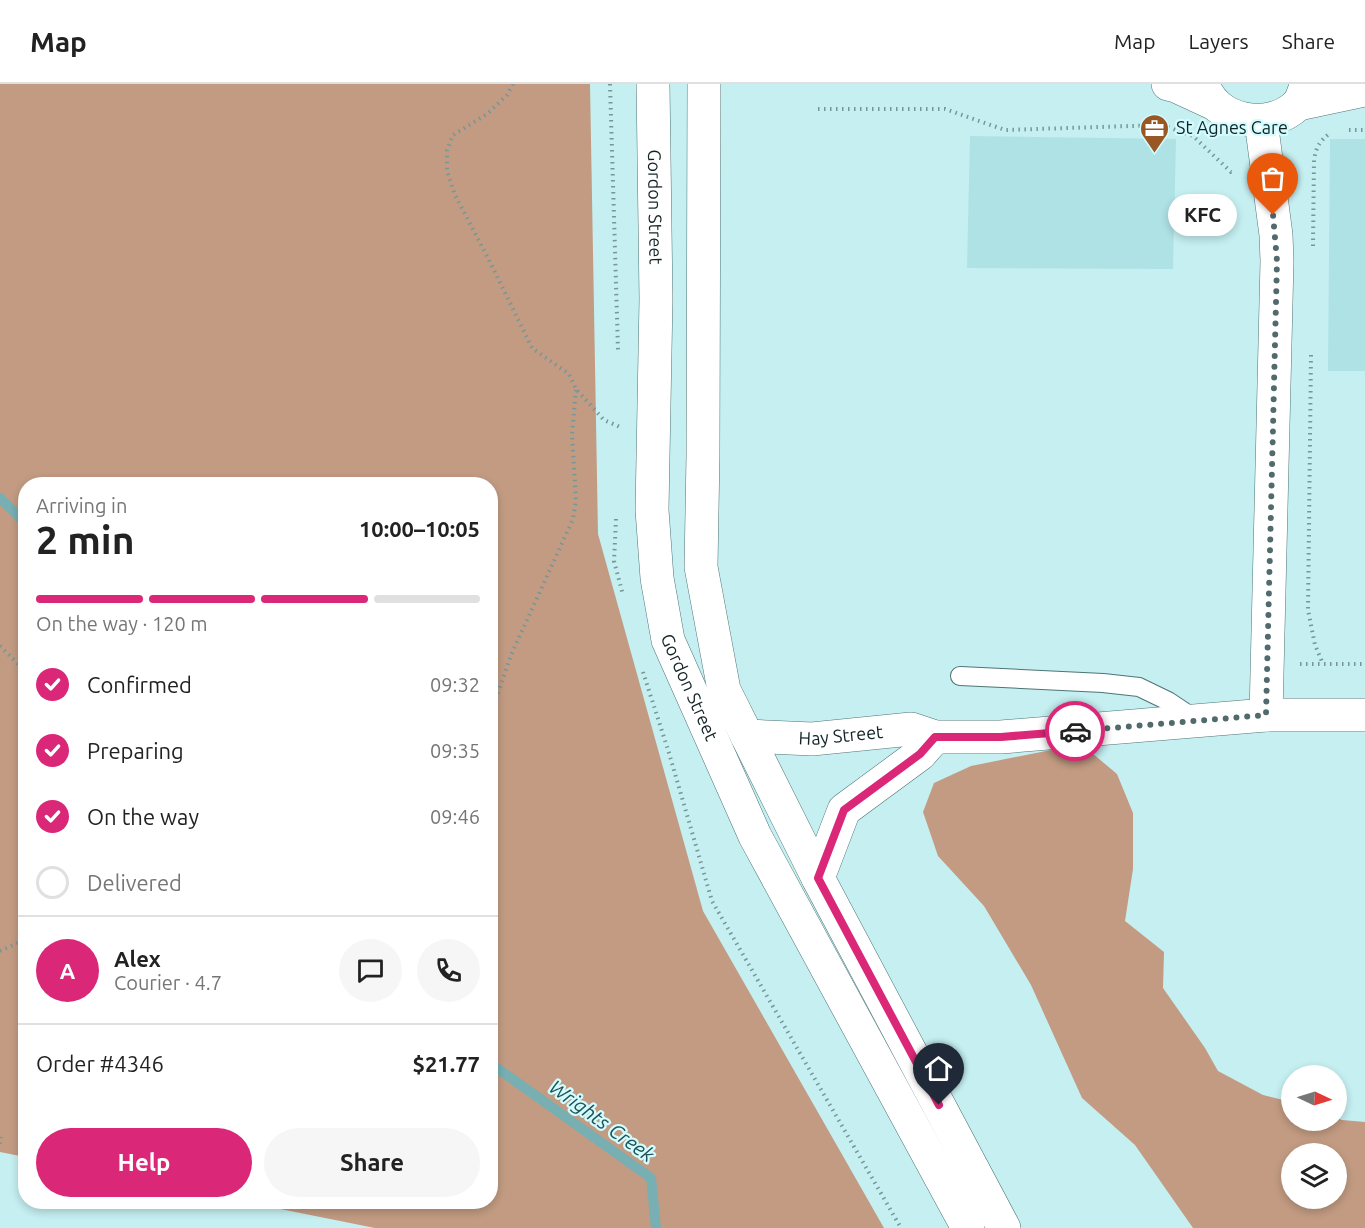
<!DOCTYPE html>
<html lang="en">
<head>
<meta charset="utf-8">
<style>
	:root { --surface:#fff; --page:#f6f6f6; --text:#222; --muted:#767676; --line:#e0e0e0; --accent:#db2777 }
	body { margin:0; font-family:Ubuntu,sans-serif; background:var(--page); color:var(--text); height:100vh; display:flex; flex-direction:column; font-size:22px; white-space:nowrap }
	* { box-sizing:border-box; margin:0 }
	p { font-size:20px; color:var(--muted) }
	.icon { flex:none; width:33px; height:33px; fill:none; stroke:currentColor; stroke-width:2; stroke-linecap:round; stroke-linejoin:round }
	.map { position:relative; flex:1; overflow:hidden }
	.drawer { position:absolute; left:18px; top:393px; width:480px; height:732px; display:flex; flex-direction:column; background:var(--surface); border-radius:24px; box-shadow:0 3px 9px #0003 }
	.drawer>* { flex:none }
	.needle { width:39px; rotate:94deg }
	.fabs { position:absolute; left:1281px; top:981px; display:grid; gap:12px }
	.fabs a { display:grid; place-items:center; width:66px; height:66px; border-radius:50%; background:var(--surface); box-shadow:0 3px 9px #0003; font-size:30px }
	.pin { position:absolute; display:grid; place-items:center; width:51px; height:51px; color:#fff; margin:-62px -26px; border-radius:50% 50% 50% 0; rotate:-45deg; box-shadow:0 0 6px #0007 }
	.pin .icon { rotate:45deg }
	.courier { position:absolute; display:grid; place-items:center; width:60px; height:60px; margin:-30px; border:4px solid #db2777; border-radius:50%; background:#fff; color:#222; box-shadow:0 2px 8px #0007 }
	.bubble { position:absolute; height:42px; border-radius:21px; background:var(--surface); box-shadow:0 3px 9px #0003; font-size:20px; font-weight:700; line-height:42px; text-align:center }
	.summary em { font-style:normal; font-weight:700 }
	.summary div { display:flex; flex-direction:column-reverse }
	.summary { display:flex; align-items:center; justify-content:space-between; height:102px; padding:0 18px }
	h1 { font-size:39px; font-weight:700; line-height:45px }
	.bar { display:grid; grid-template-columns:repeat(4,1fr); gap:9px 6px; align-content:center; height:72px; padding:0 18px }
	.bar i { height:8px; border-radius:4px; background:var(--line) }
	.bar .on { background:var(--accent) }
	.bar p { grid-column:span 4 }
	.line { display:flex; align-items:center; gap:15px; padding:0 18px; border-top:2px solid var(--line) }
	.line div { flex:1 }
	.round { display:grid; place-items:center; flex:none; width:63px; height:63px; border-radius:32px; background:var(--page) }
	ol { padding:0 18px; list-style:none }
	li { display:flex; align-items:center; gap:18px; height:66px }
	li p { margin-inline-start:auto }
	li .icon { padding:6px; border-radius:50%; background:var(--accent); color:#fff; stroke-width:4 }
	li:last-child { color:var(--muted) }
	li i { width:33px; height:33px; border:3px solid var(--line); border-radius:50% }
	.action { display:flex; gap:12px; margin-top:auto; padding:12px 18px }
	.action a { flex:1; height:69px; border-radius:36px; background:var(--accent); color:#fff; font-size:24px; font-weight:700; line-height:69px; text-align:center }
	.action a+a { background:var(--page); color:var(--text) }
	header { display:flex; align-items:center; gap:36px; box-sizing:border-box; height:84px; padding:0 30px; background:var(--surface); border-bottom:2px solid var(--line) }
	header strong { font-size:28px }
	nav { display:flex; gap:33px; margin-inline-start:auto; font-size:21px }
	.map>svg:first-child { display:block }
	.built { fill:#afe2e5 }
	.forest { fill:#c29b82; fill-rule:evenodd }
	.lines { fill:none; stroke-linecap:round; stroke-linejoin:round }
	.stream { stroke:#77afb2; stroke-width:10 }
	.service-casing { stroke:#4e7476; stroke-width:20 }
	.minor-casing { stroke:#4e7476; stroke-width:34 }
	.tertiary-casing { stroke:#4e7476; stroke-width:34 }
	.secondary-casing { stroke:#4e7476; stroke-width:34 }
	.path { stroke:#779697; stroke-width:4; stroke-dasharray:1.5 4.5; stroke-linecap:butt }
	.service { stroke:#fff; stroke-width:18 }
	.minor { stroke:#fff; stroke-width:33 }
	.tertiary { stroke:#fff; stroke-width:33 }
	.secondary { stroke:#fff; stroke-width:33 }
	.done { stroke:#516a6c; stroke-width:6; stroke-dasharray:0 10.8 }
	.route { stroke:#db2777; stroke-width:8 }
	.labels { text-anchor:middle; stroke-width:4.5; stroke-linejoin:round; paint-order:stroke }
	.poi-label { font-size:18px; fill:#132324; stroke:#d2fcff; text-anchor:start }
	.street-label { font-size:18px; fill:#132324; stroke:#d2fcff }
	.water-label { font-size:20px; font-style:italic; fill:#215356; stroke:#d2fcff }
</style>
</head>
<body>
<header>
<strong>Map</strong>
<nav><a>Map</a><a>Layers</a><a>Share</a></nav>
</header>
<div class="map">
<svg width="1365" height="1144" viewBox="0 0 1365 1144">
	<rect width="100%" height="100%" fill="#c5eff1"/>
	<g class="built">
		<polygon points="970,52 1176,55 1173,185 967,184"/>
		<polygon points="1330,55 1365,55 1365,287 1328,287"/>
	</g>
	<g class="forest">
		<polygon points="0,0 590,0 598,450 703,827 884,1144 375,1144 245,1118 490,1118 490,400 26,400 25,1073 0,1068"/>
		<path d="M1051 666 1092 669 1117 690 1133 729V785L1125 837 1164 868 1163 904 1205 964 1218 987 1263 1011 1291 1018 1292 1036H1336L1337 1034 1342 1036 1365 1038V1144H1193L1135 1061 1082 1014 1031 901 984 822 938 772 923 728 934 699 971 682ZM1292 1070H1336V1114H1292Z"/>
	</g>
	<g class="lines">
		<g class="stream">
			<polyline points="0,414 26,440"/>
			<polyline points="490,979 651,1094 656,1144"/>
		</g>
		<defs>
			<polyline id="service" points="960,592 1103,599 1139,603 1168,617 1195,635"/>
			<g id="minor">
				<polyline points="1261,37 1276,151 1277,177 1266,631"/>
				<path id="s1" d="M747 652 812 655 911 645 935 653H1001L1266 631H1365"/>
				<polyline points="818,794 844,726 920,670 935,653"/>
			</g>
			<g id="tertiary">
				<polyline points="1168,0 1176,2 1215,20"/>
				<path d="M1203 0C1215 38 1269 48 1297 21 1302 16 1304 6 1307 0"/>
				<polyline points="1298,20 1365,6"/>
			</g>
			<g id="secondary">
				<path id="s2" d="M653 0 656 215 652 426 657 494 668 556 755 752 968 1144"/>
				<polyline points="704,0 703,371 701,483 724,606 818,794 1004,1144"/>
			</g>
		</defs>
		<use href="#service" class="service-casing"/>
		<use href="#minor" class="minor-casing"/>
		<use href="#tertiary" class="tertiary-casing"/>
		<use href="#secondary" class="secondary-casing"/>
		<g class="path">
			<polyline points="513,0 507,11 487,30 453,51 447,66 447,87 455,111 489,176 532,264 569,290 576,305 604,336 620,343"/>
			<polyline points="610,0 618,266"/>
			<polyline points="818,25 945,25 1005,46 1162,41 1193,52 1231,88 1236,88"/>
			<polyline points="1349,46 1365,46"/>
			<path d="M1313 162 1314 76C1316 63 1320 57 1330 49"/>
			<polyline points="1311,271 1308,526 1315,561 1323,580"/>
			<polyline points="616,435 614,477 623,511"/>
			<polyline points="0,562 26,588"/>
			<polyline points="1300,580 1365,580"/>
			<polyline points="643,588 669,669 712,817 901,1144"/>
			<polyline points="490,632 511,571 573,435 576,416 572,351 576,305"/>
			<polyline points="0,867 26,855"/>
			<polyline points="0,1060 1,1053"/>
		</g>
		<use href="#service" class="service"/>
		<use href="#minor" class="minor"/>
		<use href="#tertiary" class="tertiary"/>
		<use href="#secondary" class="secondary"/>
	</g>
	<g class="lines">
		<polyline class="done" points="1075,647 1266,631 1277,177 1273,131"/>
		<polyline class="route" points="939,1021 818,794 844,726 920,670 935,653 1001,653 1075,647"/>
	</g>
	<defs>
		<symbol id="office-pin" viewBox="-11 -11 22 30"><path d="M0 17L-7.5 6A9.5 9.5 0 1 1 7.5 6Z" fill="#995724" stroke="#d2fcff"/><path d="M-6-3h4V-5.5h4V-3h4V5H-6ZM-1-4.5V-3h2v-1.5ZM-6 0V1H6V0Z" fill="#fff"/></symbol>
	</defs>
	<g fill-rule="evenodd">
		<use href="#office-pin" x="1138" y="28" width="33" height="45"/>
	</g>
	<g class="labels">
		<g class="poi-label">
			<text x="1176" y="50">St Agnes Care</text>
		</g>
		<g class="street-label">
			<text dy="6" stroke="none"><textPath href="#s2" startOffset="123">Gordon Street</textPath></text>
			<text dy="6" stroke="none"><textPath href="#s2" startOffset="609">Gordon Street</textPath></text>
			<text dy="6" stroke="none"><textPath href="#s1" startOffset="94">Hay Street</textPath></text>
		</g>
		<g class="water-label">
			<text transform="translate(602 1037) rotate(36)" y="7">Wrights Creek</text>
		</g>
	</g>
</svg>
<div class="fabs">
<a><svg class="needle" viewBox="-14 -14 28 28"><path d="M0-13l5 13h-10z" fill="#e53935"/><path d="M0 13l5-13h-10z" fill="#767676"/></svg></a>
<a><svg class="icon" aria-label="layers" viewBox="0 0 24 24"><path d="M12 4l9 5-9 5-9-5zM3 14l9 5 9-5"/></svg></a>
</div>
<div class="pin" style="left:1273px;top:131px;background:#ea580c"><svg class="icon" aria-label="bag" viewBox="0 0 24 24"><path d="M5 8h14l-1 12H6zM9 8a3 3 0 0 1 6 0"/></svg></div>
<div class="pin" style="left:939px;top:1021px;background:#1f2937"><svg class="icon" aria-label="home" viewBox="0 0 24 24"><path d="M3 11l9-7 9 7M6 9v11h12V9"/></svg></div>
<div class="courier" style="left:1075px;top:647px"><svg class="icon" aria-label="car" viewBox="0 0 24 24"><path d="M5 17H2v-5l4-1 3-4h7l3 4 3 1v5h-3M9 17h6M6 11h13"/><circle cx="7" cy="17" r="2"/><circle cx="17" cy="17" r="2"/></svg></div>
<div class="bubble" style="left:1168px;top:110px;width:69px">KFC</div>
<section class="drawer">
<div class="summary"><div><h1>2 min</h1><p>Arriving in</p></div><em>10:00–10:05</em></div>
<div class="bar"><i class="on"></i><i class="on"></i><i class="on"></i><i></i><p>On the way · 120 m</p></div>
<ol>
<li><svg class="icon" aria-label="check" viewBox="0 0 24 24"><path d="M5 12l5 5 9-10"/></svg>Confirmed<p>09:32</p></li>
<li><svg class="icon" aria-label="check" viewBox="0 0 24 24"><path d="M5 12l5 5 9-10"/></svg>Preparing<p>09:35</p></li>
<li><svg class="icon" aria-label="check" viewBox="0 0 24 24"><path d="M5 12l5 5 9-10"/></svg>On the way<p>09:46</p></li>
<li><i></i>Delivered</li>
</ol>
<div class="line" style="height:108px"><b class="round" style="background:var(--accent);color:#fff">A</b><div><b>Alex</b><p>Courier · 4.7</p></div><a class="round"><svg class="icon" aria-label="chat" viewBox="0 0 24 24"><path d="M4 5h16v11H9l-5 4z"/></svg></a><a class="round"><svg class="icon" aria-label="phone" viewBox="0 0 24 24"><path d="M5 4h4l2 5-3 2q2 4 5 5l2-3 5 2v4C11 20 4 13 5 4z"/></svg></a></div>
<div class="line" style="height:78px"><div>Order #4346</div><b>$21.77</b></div>
<div class="action"><a>Help</a><a>Share</a></div>
</section>
</div>
</body>
</html>
